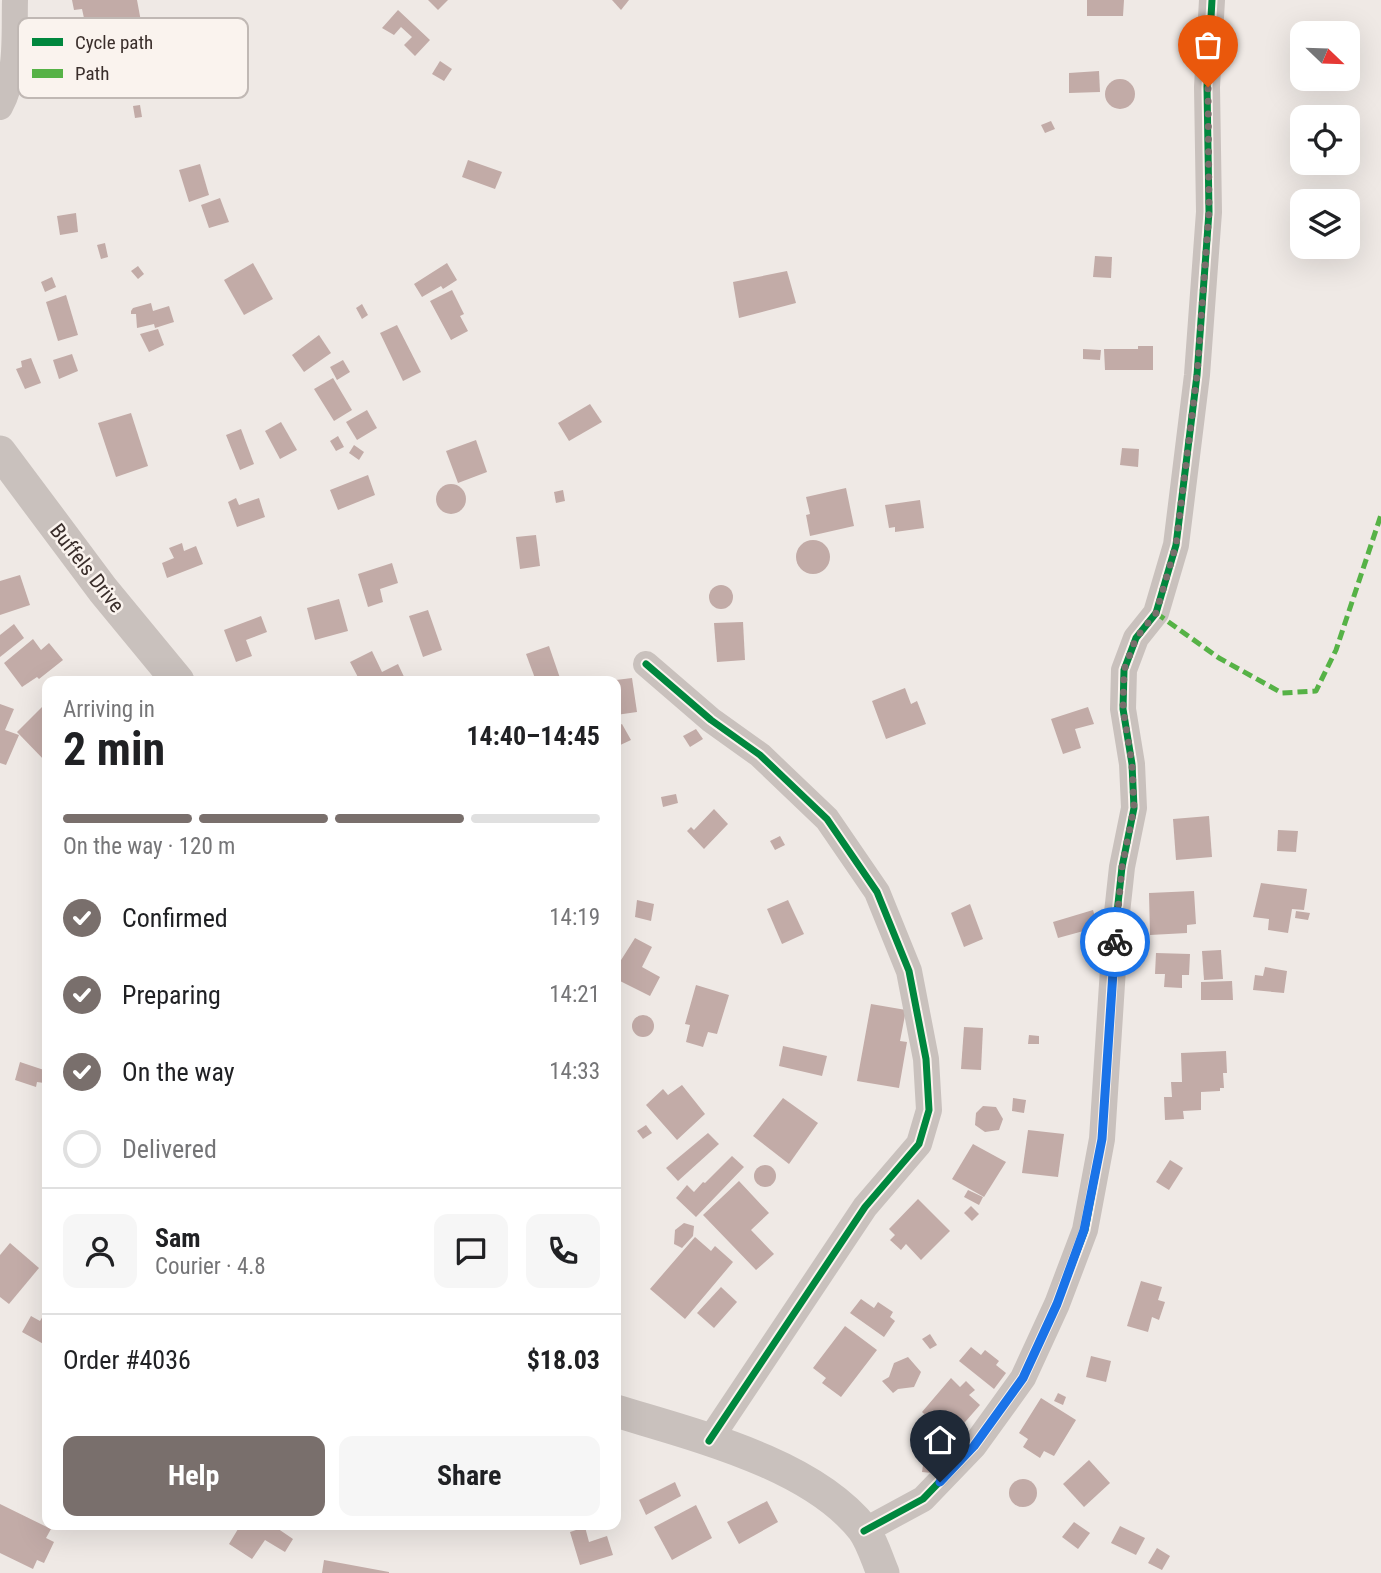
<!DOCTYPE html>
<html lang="en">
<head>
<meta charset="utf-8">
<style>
	:root { --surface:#fff; --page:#f6f6f6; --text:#202124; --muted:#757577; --line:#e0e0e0; --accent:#796f6c }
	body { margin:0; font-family:"Roboto Condensed",sans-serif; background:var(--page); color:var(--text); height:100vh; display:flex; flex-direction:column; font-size:26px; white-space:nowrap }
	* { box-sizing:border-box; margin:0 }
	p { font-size:23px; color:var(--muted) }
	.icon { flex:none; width:38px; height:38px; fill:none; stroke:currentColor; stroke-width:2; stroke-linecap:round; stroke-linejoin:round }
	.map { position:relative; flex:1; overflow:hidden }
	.details { position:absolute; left:42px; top:676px; width:579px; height:854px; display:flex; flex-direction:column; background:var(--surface); border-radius:14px; box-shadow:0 7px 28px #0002 }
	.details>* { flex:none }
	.needle { width:46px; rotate:113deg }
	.buttons { position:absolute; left:1290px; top:21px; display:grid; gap:14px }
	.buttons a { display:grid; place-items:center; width:70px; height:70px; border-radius:14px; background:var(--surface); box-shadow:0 7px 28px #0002; font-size:35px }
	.pin { position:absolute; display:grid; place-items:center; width:60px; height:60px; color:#fff; margin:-72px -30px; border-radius:50% 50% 50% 0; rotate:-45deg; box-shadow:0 0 7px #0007 }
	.pin .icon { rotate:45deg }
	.courier { position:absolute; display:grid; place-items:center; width:70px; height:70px; margin:-35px; border:5px solid #1a73e8; border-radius:50%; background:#fff; color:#222; box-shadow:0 2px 9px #0007 }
	.overview em { font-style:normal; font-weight:700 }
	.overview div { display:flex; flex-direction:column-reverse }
	.overview { display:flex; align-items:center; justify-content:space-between; height:119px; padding:0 21px }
	h1 { font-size:46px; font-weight:700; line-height:52px }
	.bar { display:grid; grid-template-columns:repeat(4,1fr); gap:10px 7px; align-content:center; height:84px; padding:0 21px }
	.bar i { height:9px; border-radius:5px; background:var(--line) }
	.bar .current { background:var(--accent) }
	.bar p { grid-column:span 4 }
	.line { display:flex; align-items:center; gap:18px; padding:0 21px; border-top:2px solid var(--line) }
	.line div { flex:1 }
	.round { display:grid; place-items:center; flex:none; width:74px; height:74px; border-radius:14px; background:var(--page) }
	ol { padding:0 21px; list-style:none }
	li { display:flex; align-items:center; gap:21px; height:77px }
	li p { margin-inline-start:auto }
	li .icon { padding:7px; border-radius:50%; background:var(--accent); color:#fff; stroke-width:4 }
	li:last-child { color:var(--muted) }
	li i { width:38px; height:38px; border:4px solid var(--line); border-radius:50% }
	.cta { display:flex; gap:14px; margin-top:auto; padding:14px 21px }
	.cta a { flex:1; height:80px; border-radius:14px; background:var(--accent); color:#fff; font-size:28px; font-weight:700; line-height:80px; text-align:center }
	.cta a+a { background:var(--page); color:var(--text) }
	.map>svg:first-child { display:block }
	.building { fill:#c2aba7 }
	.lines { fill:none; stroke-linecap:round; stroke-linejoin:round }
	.minor { stroke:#c9c1bd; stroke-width:26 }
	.tertiary { stroke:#c9c1bd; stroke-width:33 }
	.quiet { stroke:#56b246; stroke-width:5; stroke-dasharray:10 5; stroke-linecap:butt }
	.cycleway-casing { stroke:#faf3ee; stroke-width:11 }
	.cycleway { stroke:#00873e; stroke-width:7 }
	.done { stroke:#796f6c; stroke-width:7; stroke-dasharray:0 12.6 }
	.route { stroke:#1a73e8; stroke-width:9 }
	.labels { text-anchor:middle; stroke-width:5; stroke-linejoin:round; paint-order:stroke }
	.street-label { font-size:21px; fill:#3a2e2b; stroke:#faf3ee }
	.key { fill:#faf3ee; stroke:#c0b8b4; stroke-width:2 }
	.key-label { font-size:19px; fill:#3a2e2b }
</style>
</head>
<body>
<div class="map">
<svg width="1381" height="1573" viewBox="0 0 1381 1573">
	<rect width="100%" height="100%" fill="#efe9e5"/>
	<g class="building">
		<polygon points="72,0 137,0 142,27 126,30 127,33 112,35 114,46 91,50 82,9 74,10"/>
		<polygon points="428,0 448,0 438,10"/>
		<polygon points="612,0 629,0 621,10"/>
		<polygon points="1087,0 1124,0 1123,16 1087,16"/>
		<polygon points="398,10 430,40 415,56 404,45 412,37 401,27 394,35 382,28"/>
		<polygon points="440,61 452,69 444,81 432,74"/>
		<polygon points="1099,71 1100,92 1069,93 1069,73"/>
		<circle cx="1120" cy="94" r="15"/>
		<polygon points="140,105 142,117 135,118 133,106"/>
		<polygon points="1051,121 1055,129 1045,133 1041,125"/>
		<polygon points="468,160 502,172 495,189 462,177"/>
		<polygon points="200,164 209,195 189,202 179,170"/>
		<polygon points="220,198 229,222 209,228 201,205"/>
		<polygon points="76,213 78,232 60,235 57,216"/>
		<polygon points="105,243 108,257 101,259 97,245"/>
		<polygon points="1095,256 1112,257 1111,278 1093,277"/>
		<polygon points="253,263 273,299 244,315 224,280"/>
		<polygon points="447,263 457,280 443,289 441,286 422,297 414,284"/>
		<polygon points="138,266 144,274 138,279 131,271"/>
		<polygon points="787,271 796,303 739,318 733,282"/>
		<polygon points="52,277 56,287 45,292 41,282"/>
		<polygon points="452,290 464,314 460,316 468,331 451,340 430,301"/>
		<polygon points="66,295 78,335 58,341 46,302"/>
		<polygon points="151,303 153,311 169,306 174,322 155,328 154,324 137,328 136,314 131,314 131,311 133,308"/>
		<polygon points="362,304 368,315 362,319 356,308"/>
		<polygon points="397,325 421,372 403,381 380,333"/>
		<polygon points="158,329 164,345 149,352 140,334"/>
		<polygon points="319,335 331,353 304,372 292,355"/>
		<polygon points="1138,346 1153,346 1153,370 1105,370 1104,349 1138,349"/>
		<polygon points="1083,349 1101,350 1100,360 1083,359"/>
		<polygon points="72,354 78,371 59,379 53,360"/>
		<polygon points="31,358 41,383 25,389 16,369 22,367 21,361"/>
		<polygon points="343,360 350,372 337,380 330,367"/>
		<polygon points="333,378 352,410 334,421 314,389"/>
		<polygon points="590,404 602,422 569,441 558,423"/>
		<polygon points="367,410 377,428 357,440 346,422"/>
		<polygon points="131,413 148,466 116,477 98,423"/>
		<polygon points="281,422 297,450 280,459 265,431"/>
		<polygon points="241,429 254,464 240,470 226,435"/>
		<polygon points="338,436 344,447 336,451 330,441"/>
		<polygon points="476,440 487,472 458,483 446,451"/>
		<polygon points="354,445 364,452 359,460 349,453"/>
		<polygon points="1122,448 1139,449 1138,467 1120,465"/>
		<polygon points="368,475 375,495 338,510 330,490"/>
		<circle cx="451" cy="499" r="15"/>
		<polygon points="846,488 854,526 810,536 806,515 810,514 806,497"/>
		<polygon points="563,490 565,501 556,503 554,492"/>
		<polygon points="236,498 239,505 259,498 265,517 237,527 228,502"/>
		<polygon points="920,500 924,528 895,532 895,527 889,528 885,505"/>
		<polygon points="536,535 540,566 520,569 516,537"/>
		<circle cx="813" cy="557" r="17"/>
		<polygon points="182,543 184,551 196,546 203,564 167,578 162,563 174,558 169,548"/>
		<polygon points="392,563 398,583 380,589 383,602 368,607 358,574"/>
		<polygon points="20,575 30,605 0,615 0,581"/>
		<circle cx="721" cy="597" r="12"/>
		<polygon points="339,599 348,631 315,640 307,608"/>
		<polygon points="428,610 442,650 423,657 409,616"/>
		<polygon points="261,616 267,632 246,640 252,656 236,662 224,630"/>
		<polygon points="743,622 745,660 717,662 714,623"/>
		<polygon points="14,624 24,638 0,657 0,635"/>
		<polygon points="33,639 41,650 49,643 63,660 39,679 37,677 22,687 4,663"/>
		<polygon points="549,646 561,681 536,681 526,654"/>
		<polygon points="372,651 382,672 398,664 406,681 360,681 350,662"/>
		<polygon points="632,678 637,712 616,715 616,680"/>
		<polygon points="905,688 911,704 917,701 926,724 886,739 872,701"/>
		<polygon points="47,702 47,763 17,732"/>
		<polygon points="0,704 14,709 5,730 19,735 6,765 0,763"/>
		<polygon points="1088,707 1094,724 1075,729 1081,748 1063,754 1051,719"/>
		<polygon points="622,724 631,740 616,747 616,727"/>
		<polygon points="696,729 703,739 690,747 683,736"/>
		<polygon points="676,794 678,803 663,807 661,797"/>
		<polygon points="714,809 728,824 704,849 687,831 691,827 694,830"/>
		<polygon points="1209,816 1212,857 1176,860 1173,819"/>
		<polygon points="1278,830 1298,831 1296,852 1277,851"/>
		<polygon points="780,836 785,845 775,850 770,841"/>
		<polygon points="1261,883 1307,889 1304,910 1292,909 1288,933 1268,930 1269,919 1253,917"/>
		<polygon points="1194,891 1196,924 1187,925 1187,933 1150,935 1149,893"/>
		<polygon points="637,900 654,904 651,921 635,917"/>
		<polygon points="788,900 804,934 782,944 767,909"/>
		<polygon points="970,904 983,939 964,947 951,913"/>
		<polygon points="1093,910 1098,927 1058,938 1053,922"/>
		<polygon points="1296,911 1310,913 1308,920 1295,918"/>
		<polygon points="635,938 652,947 642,967 660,977 650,996 616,979 616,968"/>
		<polygon points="1221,950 1223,979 1204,980 1202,951"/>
		<polygon points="1156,953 1190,954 1189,975 1182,975 1182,988 1164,987 1165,974 1155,974"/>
		<polygon points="1265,967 1287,971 1284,993 1253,990 1255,975 1263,976"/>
		<polygon points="1232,981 1233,1000 1201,1000 1201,982"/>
		<polygon points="696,985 729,995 717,1034 708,1032 703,1047 686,1042 690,1025 685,1024"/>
		<polygon points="871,1004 906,1010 900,1041 907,1042 899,1088 857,1081"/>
		<circle cx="643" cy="1026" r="11"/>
		<polygon points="964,1027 983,1028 981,1070 961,1069"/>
		<polygon points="1029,1035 1039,1036 1039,1044 1028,1044"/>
		<polygon points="783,1046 827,1056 822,1076 779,1066"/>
		<polygon points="1226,1051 1227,1073 1223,1073 1224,1088 1220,1088 1220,1091 1201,1092 1201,1110 1183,1111 1184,1119 1165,1120 1164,1097 1172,1097 1171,1082 1182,1082 1181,1053"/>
		<polygon points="20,1062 47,1071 44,1083 37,1082 36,1087 15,1080"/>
		<polygon points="682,1085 705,1114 677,1140 646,1105 663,1089 668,1095"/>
		<polygon points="783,1098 818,1123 789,1164 753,1136"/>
		<polygon points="1013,1098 1026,1100 1024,1113 1012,1111"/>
		<polygon points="983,1106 996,1107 1003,1119 999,1130 985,1132 975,1125 976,1113"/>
		<polygon points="646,1125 652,1133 643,1139 637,1131"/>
		<polygon points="1028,1130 1064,1134 1058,1177 1022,1173"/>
		<polygon points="708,1133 719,1144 678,1181 666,1168"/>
		<polygon points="973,1144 1006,1162 984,1197 952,1179"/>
		<polygon points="732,1156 744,1167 696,1217 676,1198 687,1185 694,1192 703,1182 705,1183"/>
		<polygon points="1170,1160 1183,1168 1169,1190 1156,1182"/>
		<circle cx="765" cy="1176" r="11"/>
		<polygon points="739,1181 769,1213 751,1230 774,1254 756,1270 703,1215"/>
		<polygon points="968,1190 983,1197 979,1205 964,1197"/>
		<polygon points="918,1199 950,1231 921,1260 906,1244 901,1250 890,1240 895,1235 889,1229"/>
		<polygon points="971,1206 979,1214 972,1221 964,1213"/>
		<polygon points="684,1223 694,1226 693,1236 682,1248 674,1244 675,1230"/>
		<polygon points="695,1237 711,1251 715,1246 733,1262 685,1319 650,1289"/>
		<polygon points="10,1243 39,1268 9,1304 0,1297 0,1255"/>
		<polygon points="1141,1281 1162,1287 1158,1300 1165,1302 1159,1320 1152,1317 1148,1332 1127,1326"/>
		<polygon points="721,1287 737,1302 714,1328 697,1313"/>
		<polygon points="861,1299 874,1308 878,1302 893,1312 890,1317 895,1321 884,1337 850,1313"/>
		<polygon points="47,1309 47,1346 22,1332 31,1316 40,1321"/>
		<polygon points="845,1326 877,1350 841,1397 822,1383 826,1378 813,1368"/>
		<polygon points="930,1334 937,1345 930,1349 922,1339"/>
		<polygon points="971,1347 981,1355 985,1350 999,1361 996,1365 1006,1373 994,1389 959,1361"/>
		<polygon points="1091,1356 1111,1361 1106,1382 1086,1377"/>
		<polygon points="908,1357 921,1372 914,1387 898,1389 893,1393 882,1381 889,1377 894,1363"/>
		<polygon points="951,1378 960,1387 966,1381 975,1390 969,1395 980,1405 951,1438 922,1412"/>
		<polygon points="1058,1393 1066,1397 1063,1405 1054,1401"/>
		<polygon points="1041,1398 1076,1420 1054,1456 1044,1451 1040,1458 1023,1447 1028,1439 1019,1433"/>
		<polygon points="924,1458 934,1460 932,1473 922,1472"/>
		<polygon points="1089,1460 1110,1483 1084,1507 1063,1484"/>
		<circle cx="1023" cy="1493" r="14"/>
		<polygon points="675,1482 681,1496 646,1515 639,1500"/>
		<polygon points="767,1501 778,1522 739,1544 727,1522"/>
		<polygon points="0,1504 51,1529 46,1538 54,1542 44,1563 37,1560 33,1569 0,1553"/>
		<polygon points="696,1505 712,1538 672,1560 654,1527"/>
		<polygon points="1074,1522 1090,1533 1078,1549 1062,1537"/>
		<polygon points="241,1524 271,1524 293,1539 285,1552 265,1540 252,1559 229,1544"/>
		<polygon points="1120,1526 1145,1538 1136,1555 1111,1543"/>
		<polygon points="585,1527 589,1542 607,1536 613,1555 580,1565 570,1532"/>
		<polygon points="1157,1548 1170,1556 1162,1570 1148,1563"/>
		<polygon points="324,1560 389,1572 389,1573 322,1573"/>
	</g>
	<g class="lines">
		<g class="minor">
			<path d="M0 107C18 74 14 36 15 0"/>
			<polyline points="646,664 711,720 760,755 827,819 877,892 909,971 926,1059 929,1110 919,1144 865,1207 709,1441"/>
			<polyline points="864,1531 923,1499 974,1446 1023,1378 1057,1304 1085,1230 1102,1139 1116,922 1122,867 1134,808 1132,764 1123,709 1124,670 1136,638 1156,613 1176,545 1197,375 1209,212 1207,87 1212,0"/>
		</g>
		<g class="tertiary">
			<polyline points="0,452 103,590 178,681"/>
			<path d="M616 1411C694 1435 811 1463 863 1529 872 1541 877 1559 883 1573"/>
		</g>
		<polyline class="quiet" points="1156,613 1219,658 1282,693 1316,691 1336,650 1381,515"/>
		<defs>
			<g id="cycleway">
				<polyline points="646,664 711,720 760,755 827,819 877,892 909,971 926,1059 929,1110 919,1144 865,1207 709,1441"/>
				<polyline points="864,1531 923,1499 974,1446 1023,1378 1057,1304 1085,1230 1102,1139 1116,922 1122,867 1134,808 1132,764 1123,709 1124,670 1136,638 1156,613 1176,545 1197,375 1209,212 1207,87 1212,0"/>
			</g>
		</defs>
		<use href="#cycleway" class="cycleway-casing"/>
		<use href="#cycleway" class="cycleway"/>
	</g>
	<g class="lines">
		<polyline class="done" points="1115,942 1122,867 1134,808 1132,764 1123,709 1124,670 1136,638 1156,613 1176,545 1197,375 1209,212 1208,87"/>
		<polyline class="route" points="940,1482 974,1446 1023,1378 1057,1304 1084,1230 1102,1139 1115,942"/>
	</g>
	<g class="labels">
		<g class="street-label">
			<text transform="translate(87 568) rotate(52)" y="7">Buffels Drive</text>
		</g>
	</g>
	<rect x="18" y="18" width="230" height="80" rx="10" class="key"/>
	<rect x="32" y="38" width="31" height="8" fill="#00873e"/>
	<rect x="32" y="69" width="31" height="9" fill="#56b246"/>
	<g class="key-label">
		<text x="75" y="49">Cycle path</text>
		<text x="75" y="80">Path</text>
	</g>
</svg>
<div class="buttons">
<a><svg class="needle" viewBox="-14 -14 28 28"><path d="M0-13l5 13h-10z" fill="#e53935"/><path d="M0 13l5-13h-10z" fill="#757577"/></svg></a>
<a><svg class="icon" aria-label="locate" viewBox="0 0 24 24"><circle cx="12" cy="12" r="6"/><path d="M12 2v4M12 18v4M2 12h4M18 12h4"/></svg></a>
<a><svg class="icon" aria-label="layers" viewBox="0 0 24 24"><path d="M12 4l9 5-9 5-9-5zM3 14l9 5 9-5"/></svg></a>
</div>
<div class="pin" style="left:1208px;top:87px;background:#ea580c"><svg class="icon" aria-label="bag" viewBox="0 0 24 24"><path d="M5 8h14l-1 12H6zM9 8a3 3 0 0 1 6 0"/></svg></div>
<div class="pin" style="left:940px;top:1482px;background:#1f2937"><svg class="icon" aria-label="home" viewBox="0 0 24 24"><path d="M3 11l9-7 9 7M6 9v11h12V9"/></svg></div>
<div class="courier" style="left:1115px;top:942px"><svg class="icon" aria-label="bike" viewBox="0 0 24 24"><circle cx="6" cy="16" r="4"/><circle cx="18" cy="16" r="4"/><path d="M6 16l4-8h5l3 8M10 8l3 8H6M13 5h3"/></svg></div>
<section class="details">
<div class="overview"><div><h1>2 min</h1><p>Arriving in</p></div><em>14:40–14:45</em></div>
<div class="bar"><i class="current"></i><i class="current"></i><i class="current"></i><i></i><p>On the way · 120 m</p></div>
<ol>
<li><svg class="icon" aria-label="check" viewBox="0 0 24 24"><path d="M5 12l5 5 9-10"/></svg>Confirmed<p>14:19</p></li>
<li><svg class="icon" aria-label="check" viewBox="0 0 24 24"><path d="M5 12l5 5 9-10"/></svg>Preparing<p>14:21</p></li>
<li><svg class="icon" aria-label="check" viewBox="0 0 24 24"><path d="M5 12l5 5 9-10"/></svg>On the way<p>14:33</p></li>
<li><i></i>Delivered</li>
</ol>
<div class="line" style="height:126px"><a class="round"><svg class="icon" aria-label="person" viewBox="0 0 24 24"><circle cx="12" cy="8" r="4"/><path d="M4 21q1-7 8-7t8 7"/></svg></a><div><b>Sam</b><p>Courier · 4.8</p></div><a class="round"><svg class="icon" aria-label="chat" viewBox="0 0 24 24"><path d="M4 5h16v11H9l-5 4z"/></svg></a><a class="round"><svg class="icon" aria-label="phone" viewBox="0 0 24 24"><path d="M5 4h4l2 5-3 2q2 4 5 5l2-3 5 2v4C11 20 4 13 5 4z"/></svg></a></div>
<div class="line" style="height:91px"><div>Order #4036</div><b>$18.03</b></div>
<div class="cta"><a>Help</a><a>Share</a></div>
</section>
</div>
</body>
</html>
